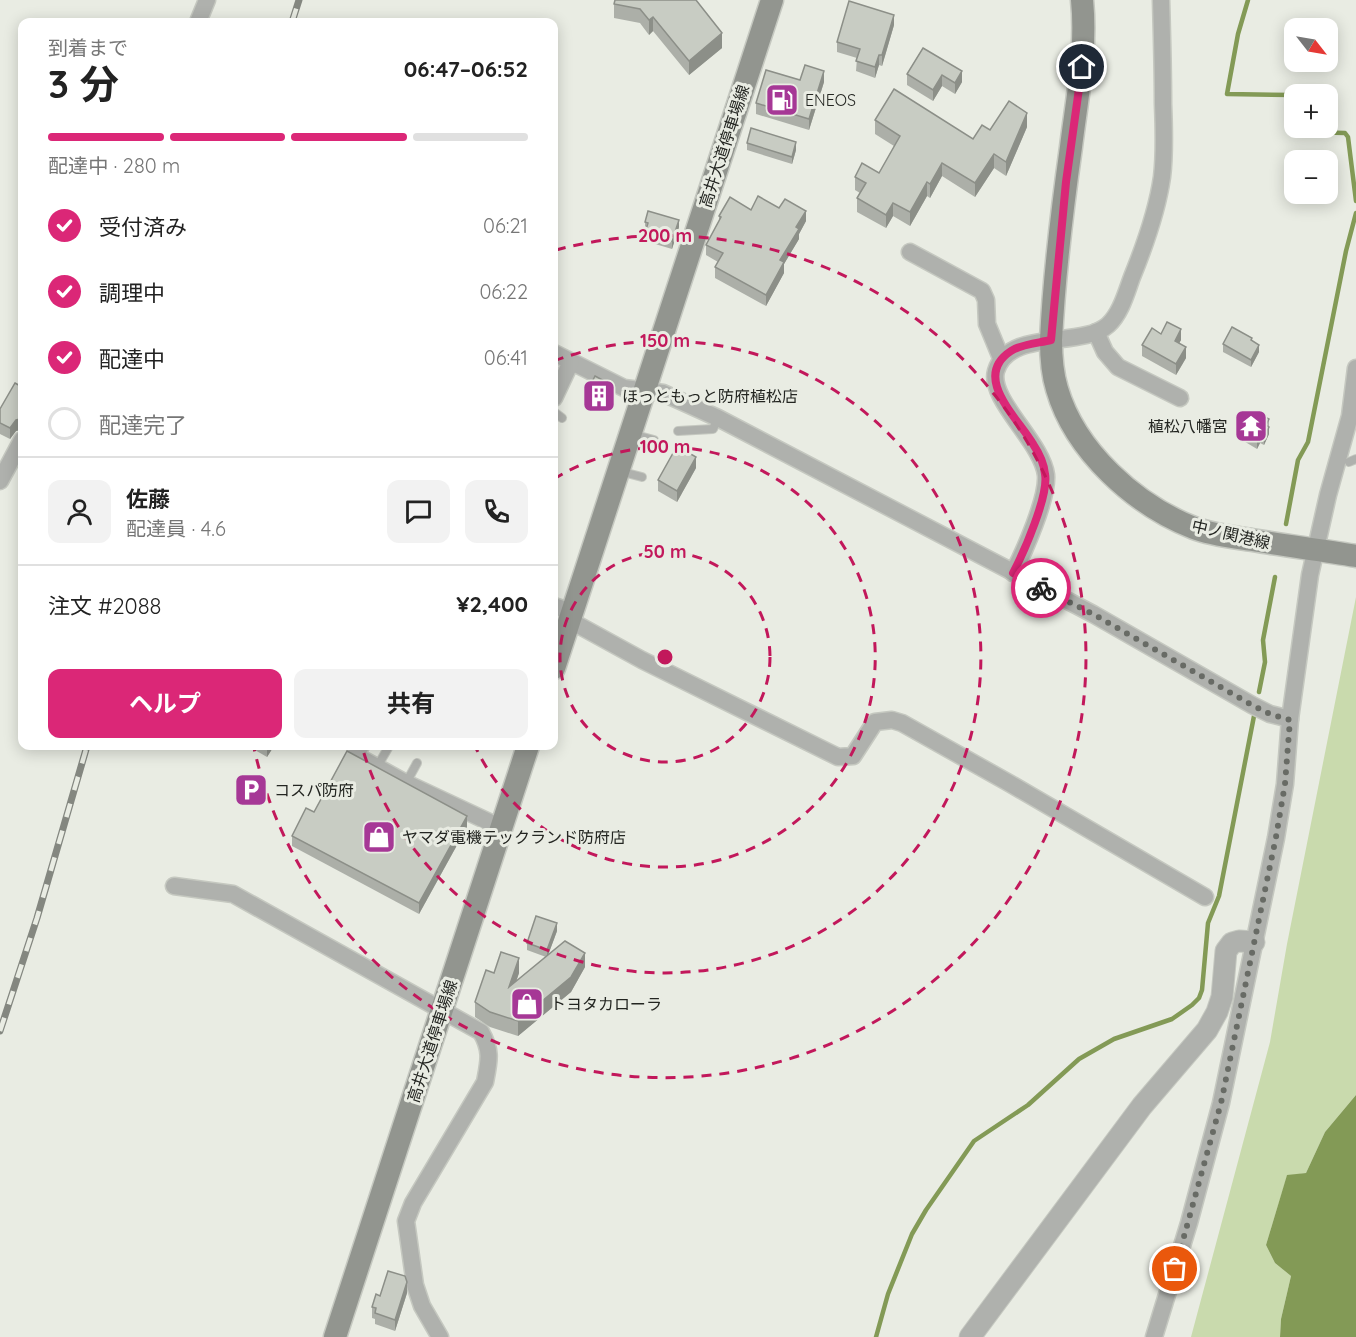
<!DOCTYPE html>
<html lang="ja">
<head>
<meta charset="utf-8">
<style>
	:root { --surface:#fff; --page:#f2f2f2; --text:#222; --muted:#767676; --line:#e0e0e0; --accent:#db2777 }
	body { margin:0; font-family:Quicksand,"Noto Sans JP",sans-serif; background:var(--page); color:var(--text); height:100vh; display:flex; flex-direction:column; font-size:22px; white-space:nowrap }
	* { box-sizing:border-box; margin:0 }
	p { font-size:20px; color:var(--muted) }
	.icon { flex:none; width:33px; height:33px; fill:none; stroke:currentColor; stroke-width:2; stroke-linecap:round; stroke-linejoin:round }
	.map { position:relative; flex:1; overflow:hidden }
	.drawer { position:absolute; left:18px; top:18px; width:540px; height:732px; display:flex; flex-direction:column; background:var(--surface); border-radius:12px; box-shadow:0 3px 15px #0003 }
	.drawer>* { flex:none }
	.needle { width:39px; rotate:121deg }
	.buttons { position:absolute; left:1284px; top:18px; display:grid; gap:12px }
	.buttons a { display:grid; place-items:center; width:54px; height:54px; border-radius:12px; background:var(--surface); box-shadow:0 3px 15px #0003; font-size:30px }
	.pin { position:absolute; display:grid; place-items:center; width:51px; height:51px; color:#fff; margin:-26px; border:3px solid #fff; border-radius:50%; box-shadow:0 2px 6px #0007 }
	.courier { position:absolute; display:grid; place-items:center; width:60px; height:60px; margin:-30px; border:4px solid #db2777; border-radius:50%; background:#fff; color:#222; box-shadow:0 2px 8px #0007 }
	.summary em { font-style:normal; font-weight:700 }
	.summary div { display:flex; flex-direction:column-reverse }
	.summary { display:flex; align-items:center; justify-content:space-between; height:102px; padding:0 30px }
	h1 { font-size:39px; font-weight:700; line-height:45px }
	.bar { display:grid; grid-template-columns:repeat(4,1fr); gap:9px 6px; align-content:center; height:72px; padding:0 30px }
	.bar i { height:8px; border-radius:4px; background:var(--line) }
	.bar .selected { background:var(--accent) }
	.bar p { grid-column:span 4 }
	.line { display:flex; align-items:center; gap:15px; padding:0 30px; border-top:2px solid var(--line) }
	.line div { flex:1 }
	.round { display:grid; place-items:center; flex:none; width:63px; height:63px; border-radius:12px; background:var(--page) }
	ol { padding:0 30px; list-style:none }
	li { display:flex; align-items:center; gap:18px; height:66px }
	li p { margin-inline-start:auto }
	li .icon { padding:6px; border-radius:50%; background:var(--accent); color:#fff; stroke-width:4 }
	li:last-child { color:var(--muted) }
	li i { width:33px; height:33px; border:3px solid var(--line); border-radius:50% }
	.action { display:flex; gap:12px; margin-top:auto; padding:12px 30px }
	.action a { flex:1; height:69px; border-radius:12px; background:var(--accent); color:#fff; font-size:24px; font-weight:700; line-height:69px; text-align:center }
	.action a+a { background:var(--page); color:var(--text) }
	.map>svg:first-child { display:block }
	.green { fill:#c9daad }
	.water { fill:#839a56 }
	.lines { fill:none; stroke-linecap:round; stroke-linejoin:round }
	.stream { stroke:#839a56; stroke-width:4.5 }
	.service-casing { stroke:#c5c8c0; stroke-width:10 }
	.minor-casing { stroke:#c5c8c0; stroke-width:19 }
	.tertiary-casing { stroke:#c5c8c0; stroke-width:23 }
	.secondary-casing { stroke:#c5c8c0; stroke-width:25 }
	.service { stroke:#afb1ad; stroke-width:8 }
	.minor { stroke:#afb1ad; stroke-width:16 }
	.tertiary { stroke:#afb1ad; stroke-width:21 }
	.secondary { stroke:#92958f; stroke-width:22 }
	.rail-casing { stroke:#848780; stroke-width:7 }
	.rail { stroke:#e9ece3; stroke-width:4.5; stroke-dasharray:14; stroke-linecap:butt }
	.wall { fill:#acafa8 }
	.shaded-wall { fill:#8c8f88 }
	.building { fill:#c8ccc3; stroke:#8c8f88; stroke-width:1.5 }
	.done { stroke:#686b65; stroke-width:6; stroke-dasharray:0 10.8 }
	.route { stroke:#db2777; stroke-width:8 }
	.ring { fill:none; stroke:#c2185b; stroke-width:3; stroke-dasharray:10 8 }
	.labels { text-anchor:middle; stroke-width:6; stroke-linejoin:round; paint-order:stroke }
	.poi-label { font-size:16px; fill:#232521; stroke:#e9ece3; text-anchor:start }
	.street-label { font-size:16px; fill:#232521; stroke:#e9ece3 }
	.centre { fill:#c2185b; stroke:#e9ece3; stroke-width:3 }
	.ring-label { font-size:18px; text-anchor:middle; font-weight:bold; fill:#c2185b; stroke:#e9ece3; stroke-width:6; stroke-linejoin:round; paint-order:stroke }
</style>
</head>
<body>
<div class="map">
<svg width="1356" height="1337" viewBox="0 0 1356 1337">
	<rect width="100%" height="100%" fill="#e9ece3"/>
	<polygon class="green" points="1356,597 1356,1095 1325,1132 1306,1173 1287,1176 1266,1245 1275,1263 1291,1276 1281,1319 1280,1337 1191,1337 1270,1042 1287,944"/>
	<polygon class="water" points="1356,1095 1356,1337 1280,1337 1281,1319 1291,1276 1275,1263 1266,1245 1287,1175 1306,1173 1325,1132"/>
	<g class="lines">
		<g class="stream">
			<polyline points="1248,0 1238,34 1227,94 1294,95"/>
			<polyline points="1307,128 1307,132 1345,133 1348,137 1356,201"/>
			<polyline points="1286,524 1298,460 1308,442 1346,251 1356,213"/>
			<polyline points="1259,692 1265,662 1263,640 1275,577"/>
			<polyline points="876,1337 888,1294 912,1234 926,1210 974,1141 1028,1105 1079,1059 1114,1039 1172,1019 1192,1005 1199,998 1202,990 1208,923 1219,896 1254,716"/>
		</g>
		<defs>
			<g id="service">
				<polyline points="554,412 562,418"/>
				<polyline points="678,431 713,429 718,418"/>
				<polyline points="632,434 654,440"/>
				<polyline points="1349,462 1356,459"/>
				<polyline points="619,471 642,477"/>
				<polyline points="377,767 388,748"/>
				<polyline points="406,783 417,763"/>
			</g>
			<g id="minor">
				<polyline points="198,22 207,0"/>
				<polyline points="910,252 982,291 986,300 987,324 1001,358"/>
				<polyline points="1096,332 1105,352 1118,367 1180,398"/>
				<polyline points="554,353 624,388 663,393 718,418 1093,614 1252,705 1270,714 1290,719"/>
				<polyline points="554,398 571,362"/>
				<polyline points="0,481 22,440"/>
				<path d="M1013 573C1024 552 1048 498 1046 475 1042 442 988 399 996 371 1009 328 1081 349 1108 325 1121 313 1126 293 1132 277 1145 245 1157 212 1162 177 1165 153 1164 128 1163 104 1163 70 1162 35 1161 0"/>
				<polyline points="554,606 572,612"/>
				<polyline points="569,620 642,660 838,757 853,756 875,722 892,720 902,723 1009,783 1205,897"/>
				<polyline points="361,746 355,755 406,783 502,828"/>
				<path d="M174 886 233 894 481 1032C492 1051 489 1061 485 1082L413 1203 406 1221 415 1285 422 1306 440 1337"/>
				<polyline points="1154,1337 1189,1223 1221,1103 1276,838 1285,784 1290,719 1310,575 1328,495 1350,416 1356,368"/>
			</g>
			<polyline id="tertiary" points="970,1337 1142,1106 1207,1030 1217,1012 1222,997 1226,951 1232,943 1239,941 1254,942"/>
			<g id="secondary">
				<path d="M1082 0C1087 49 1077 98 1071 147 1062 211 1054 275 1051 340 1051 357 1052 373 1057 389 1075 451 1135 505 1194 528 1212 535 1233 537 1252 540 1287 546 1321 550 1356 556"/>
				<polyline points="554,668 772,0"/>
				<polyline points="335,1337 528,746"/>
			</g>
		</defs>
		<use href="#service" class="service-casing"/>
		<use href="#minor" class="minor-casing"/>
		<use href="#tertiary" class="tertiary-casing"/>
		<use href="#secondary" class="secondary-casing"/>
		<use href="#service" class="service"/>
		<use href="#minor" class="minor"/>
		<use href="#tertiary" class="tertiary"/>
		<use href="#secondary" class="secondary"/>
		<defs>
			<g id="rail">
				<polyline points="292,22 299,0"/>
				<polyline points="0,1031 37,918 87,746"/>
			</g>
		</defs>
		<use href="#rail" class="rail-casing"/>
		<use href="#rail" class="rail"/>
	</g>
	<g class="wall">
		<polygon points="696,0 722,48 689,75 653,31 649,35 640,23 614,18 614,4"/>
		<polygon points="894,25 882,66 879,65 875,78 856,71 857,58 837,52 837,42"/>
		<polygon points="923,48 962,82 955,94 942,86 933,101 907,85 907,74"/>
		<polygon points="800,80 824,82 809,130 756,114 756,103"/>
		<polygon points="875,120 973,139 990,130 1027,127 1006,176 994,168 975,197 942,176 930,198 927,196 910,226 893,216 886,228 857,212 857,198 860,193 855,190 855,177 879,173 894,146 875,134"/>
		<polygon points="747,143 796,150 792,164 747,150"/>
		<polygon points="779,208 806,221 799,234 799,239 784,264 784,273 766,306 715,278 715,267 718,262 706,255 706,245 719,221 719,216 751,210"/>
		<polygon points="645,222 679,227 672,249 645,241 646,230 645,229"/>
		<polygon points="1161,334 1181,340 1179,343 1186,358 1176,375 1142,356 1142,345"/>
		<polygon points="1252,341 1259,352 1251,367 1223,352 1223,344"/>
		<polygon points="22,387 22,426 20,430 16,431 10,439 0,434 0,409"/>
		<polygon points="589,388 608,394 603,405 589,399"/>
		<polygon points="1251,418 1269,419 1269,434 1264,445 1260,443 1257,449 1242,440 1242,435 1239,433 1239,426"/>
		<polygon points="696,468 677,502 658,491 658,480"/>
		<polygon points="248,746 274,746 267,757"/>
		<polygon points="467,827 419,914 292,846 292,836"/>
		<polygon points="557,931 548,955 585,967 571,992 518,1036 490,1027 475,1017 475,1002 494,973 519,973 516,982 546,957 527,950 527,943"/>
		<polygon points="407,1293 395,1331 375,1324 375,1319 372,1318 372,1307 380,1296"/>
	</g>
	<g class="shaded-wall">
		<polygon points="894,15 894,25 882,66 882,55"/>
		<polygon points="653,17 653,31 649,35 649,20"/>
		<polygon points="722,33 722,48 689,75 689,61"/>
		<polygon points="879,55 879,65 875,78 875,67"/>
		<polygon points="824,71 824,82 809,130 809,119"/>
		<polygon points="962,71 962,82 955,94 955,83"/>
		<polygon points="942,75 942,86 933,101 933,90"/>
		<polygon points="1027,113 1027,127 1006,176 1006,162"/>
		<polygon points="796,142 796,150 792,164 792,157"/>
		<polygon points="994,154 994,168 975,197 975,183"/>
		<polygon points="942,163 942,176 930,198 930,184"/>
		<polygon points="927,182 927,196 910,226 910,212"/>
		<polygon points="893,203 893,216 886,228 886,215"/>
		<polygon points="806,211 806,221 799,234 799,239 784,264 784,273 766,306 766,295 780,260 796,227"/>
		<polygon points="679,220 679,227 672,249 672,241"/>
		<polygon points="1181,329 1181,340 1175,351 1175,341"/>
		<polygon points="1259,345 1259,352 1251,367 1251,360"/>
		<polygon points="1186,347 1186,358 1176,375 1176,364"/>
		<polygon points="608,383 608,394 603,405 603,394"/>
		<polygon points="22,415 22,426 20,430 16,431 10,439 10,428 16,420"/>
		<polygon points="1269,427 1269,434 1264,445 1264,438"/>
		<polygon points="1260,435 1260,443 1257,449 1257,441"/>
		<polygon points="696,457 696,468 677,502 677,491"/>
		<polygon points="267,746 274,746 267,757"/>
		<polygon points="467,816 467,827 419,914 419,903"/>
		<polygon points="557,923 557,931 547,958 547,950"/>
		<polygon points="585,953 585,967 571,992 518,1036 518,1021"/>
		<polygon points="519,958 519,973 509,1002 509,987"/>
		<polygon points="407,1282 407,1293 395,1331 395,1320"/>
	</g>
	<g class="building">
		<polygon points="615,0 696,0 722,33 689,61 653,17 649,20 640,9 614,4"/>
		<polygon points="849,1 894,15 882,55 879,55 875,67 856,61 860,49 837,42"/>
		<polygon points="923,48 962,71 955,83 942,75 933,90 907,74"/>
		<polygon points="805,65 824,71 809,119 756,103 766,70 800,80"/>
		<polygon points="894,89 973,139 982,125 990,130 1009,101 1027,113 1006,162 994,154 975,183 942,163 930,184 927,182 910,212 893,203 886,215 857,198 866,183 855,177 862,163 879,173 900,136 875,120"/>
		<polygon points="751,128 796,142 792,157 747,143"/>
		<polygon points="758,196 779,208 785,199 806,211 796,227 799,229 780,260 784,262 766,295 715,267 723,253 706,245 721,217 719,216 730,197 751,210"/>
		<polygon points="648,211 679,220 672,241 645,233 648,223 645,222"/>
		<polygon points="1167,322 1181,329 1175,341 1186,347 1176,364 1142,345 1152,328 1161,334"/>
		<polygon points="1232,327 1252,338 1251,340 1259,345 1251,360 1223,344"/>
		<polygon points="595,376 608,383 603,394 589,388"/>
		<polygon points="15,383 22,387 22,415 20,419 16,420 10,428 0,423 0,409"/>
		<polygon points="1254,411 1269,419 1266,425 1269,427 1264,438 1260,435 1257,441 1242,433 1244,429 1239,426 1245,415 1251,418"/>
		<polygon points="677,446 696,457 677,491 658,480"/>
		<polygon points="347,751 467,816 419,903 292,836 306,808 314,812"/>
		<polygon points="536,916 557,923 547,950 527,943"/>
		<polygon points="565,941 585,953 571,977 518,1021 490,1012 475,1002 486,970 494,973 501,952 519,958 509,987"/>
		<polygon points="388,1271 405,1276 407,1282 395,1320 375,1313 376,1308 372,1307 376,1294 380,1296"/>
	</g>
	<g class="lines">
		<polyline class="done" points="1041,588 1093,614 1252,705 1270,714 1290,720 1285,784 1276,837 1221,1103 1175,1269"/>
		<path class="route" d="M1041 588 1013 573C1024 552 1049 495 1045 474 1044 463 1039 453 1033 444 1018 418 971 377 1011 351 1021 344 1039 343 1051 340L1066 182 1082 67"/>
	</g>
	<g class="ring">
		<circle cx="665" cy="657" r="105"/>
		<path d="M554 479A210 210 0 1 1 475 746"/>
		<path d="M554 361A316 316 0 1 1 362 747"/>
		<path d="M556 250A421 421 0 1 1 254 748"/>
	</g>
	<defs>
		<symbol id="fuel-square" viewBox="-11 -11 22 22"><rect x="-9" y="-9" width="18" height="18" rx="4" fill="#a63896" stroke="#e9ece3"/><path d="M-5.5-6h7V0h2V4h1.3V-2.5L3-4.5l.8-.8L6-3V5H2.5V1h-1V6h-7ZM-4.2-4.7v3.2H.2V-4.7Z" fill="#fff"/></symbol>
		<symbol id="building-square" viewBox="-11 -11 22 22"><rect x="-9" y="-9" width="18" height="18" rx="4" fill="#a63896" stroke="#e9ece3"/><path d="M-4-6H4V6H1V3H-1V6H-4ZM-2.5-4.3h1.7v1.8h-1.7ZM.8-4.3h1.7v1.8H.8ZM-2.5-1h1.7V.8h-1.7ZM.8-1h1.7V.8H.8Z" fill="#fff"/></symbol>
		<symbol id="temple-square" viewBox="-11 -11 22 22"><rect x="-9" y="-9" width="18" height="18" rx="4" fill="#a63896" stroke="#e9ece3"/><path d="M0-6L5-2H3V0L6.5 2.5H4V6H1.5V3h-3V6H-4V2.5H-6.5L-3 0V-2H-5Z" fill="#fff"/></symbol>
		<symbol id="parking-square" viewBox="-11 -11 22 22"><rect x="-9" y="-9" width="18" height="18" rx="4" fill="#a63896" stroke="#e9ece3"/><path d="M-3.5-5.5H1a3.5 3.5 0 0 1 0 7H-1V5.5H-3.5ZM-1-3.4V-.6H.8a1.4 1.4 0 0 0 0-2.8Z" fill="#fff"/></symbol>
		<symbol id="shop-square" viewBox="-11 -11 22 22"><rect x="-9" y="-9" width="18" height="18" rx="4" fill="#a63896" stroke="#e9ece3"/><path d="M-5-2.5h2.3a2.7 3.5 0 0 1 5.4 0H5L5.5 6h-11ZM-1.5-2.5h3a1.5 2.3 0 0 0-3 0Z" fill="#fff"/></symbol>
	</defs>
	<g fill-rule="evenodd">
		<use href="#fuel-square" x="763" y="81" width="38" height="38"/>
		<use href="#building-square" x="580" y="377" width="38" height="38"/>
		<use href="#temple-square" x="1232" y="407" width="38" height="38"/>
		<use href="#parking-square" x="232" y="771" width="38" height="38"/>
		<use href="#shop-square" x="360" y="818" width="38" height="38"/>
		<use href="#shop-square" x="508" y="985" width="38" height="38"/>
	</g>
	<g class="labels">
		<g class="poi-label">
			<text x="805" y="106">ENEOS</text>
			<text x="622" y="402">ほっともっと防府植松店</text>
			<text x="1228" y="432" text-anchor="end">植松八幡宮</text>
			<text x="274" y="796">コスパ防府</text>
			<text x="402" y="843">ヤマダ電機テックランド防府店</text>
			<text x="550" y="1010">トヨタカローラ</text>
		</g>
		<g class="street-label">
			<text transform="translate(724 146) rotate(-72)" y="6">高井大道停車場線</text>
			<text transform="translate(1231 534) rotate(13)" y="6">中ノ関港線</text>
			<text transform="translate(432 1041) rotate(-72)" y="6">高井大道停車場線</text>
		</g>
	</g>
	<circle cx="665" cy="657" r="9" class="centre"/>
	<g class="ring-label">
		<text x="665" y="242">200 m</text>
		<text x="665" y="347">150 m</text>
		<text x="665" y="453">100 m</text>
		<text x="665" y="558">50 m</text>
	</g>
</svg>
<div class="buttons">
<a><svg class="needle" viewBox="-14 -14 28 28"><path d="M0-13l5 13h-10z" fill="#e53935"/><path d="M0 13l5-13h-10z" fill="#767676"/></svg></a>
<a>+</a>
<a>−</a>
</div>
<div class="pin" style="left:1175px;top:1269px;background:#ea580c"><svg class="icon" aria-label="bag" viewBox="0 0 24 24"><path d="M5 8h14l-1 12H6zM9 8a3 3 0 0 1 6 0"/></svg></div>
<div class="pin" style="left:1082px;top:67px;background:#1f2937"><svg class="icon" aria-label="home" viewBox="0 0 24 24"><path d="M3 11l9-7 9 7M6 9v11h12V9"/></svg></div>
<div class="courier" style="left:1041px;top:588px"><svg class="icon" aria-label="bike" viewBox="0 0 24 24"><circle cx="6" cy="16" r="4"/><circle cx="18" cy="16" r="4"/><path d="M6 16l4-8h5l3 8M10 8l3 8H6M13 5h3"/></svg></div>
<section class="drawer">
<div class="summary"><div><h1>3 分</h1><p>到着まで</p></div><em>06:47–06:52</em></div>
<div class="bar"><i class="selected"></i><i class="selected"></i><i class="selected"></i><i></i><p>配達中 · 280 m</p></div>
<ol>
<li><svg class="icon" aria-label="check" viewBox="0 0 24 24"><path d="M5 12l5 5 9-10"/></svg>受付済み<p>06:21</p></li>
<li><svg class="icon" aria-label="check" viewBox="0 0 24 24"><path d="M5 12l5 5 9-10"/></svg>調理中<p>06:22</p></li>
<li><svg class="icon" aria-label="check" viewBox="0 0 24 24"><path d="M5 12l5 5 9-10"/></svg>配達中<p>06:41</p></li>
<li><i></i>配達完了</li>
</ol>
<div class="line" style="height:108px"><a class="round"><svg class="icon" aria-label="person" viewBox="0 0 24 24"><circle cx="12" cy="8" r="4"/><path d="M4 21q1-7 8-7t8 7"/></svg></a><div><b>佐藤</b><p>配達員 · 4.6</p></div><a class="round"><svg class="icon" aria-label="chat" viewBox="0 0 24 24"><path d="M4 5h16v11H9l-5 4z"/></svg></a><a class="round"><svg class="icon" aria-label="phone" viewBox="0 0 24 24"><path d="M5 4h4l2 5-3 2q2 4 5 5l2-3 5 2v4C11 20 4 13 5 4z"/></svg></a></div>
<div class="line" style="height:78px"><div>注文 #2088</div><b>¥2,400</b></div>
<div class="action"><a>ヘルプ</a><a>共有</a></div>
</section>
</div>
</body>
</html>
